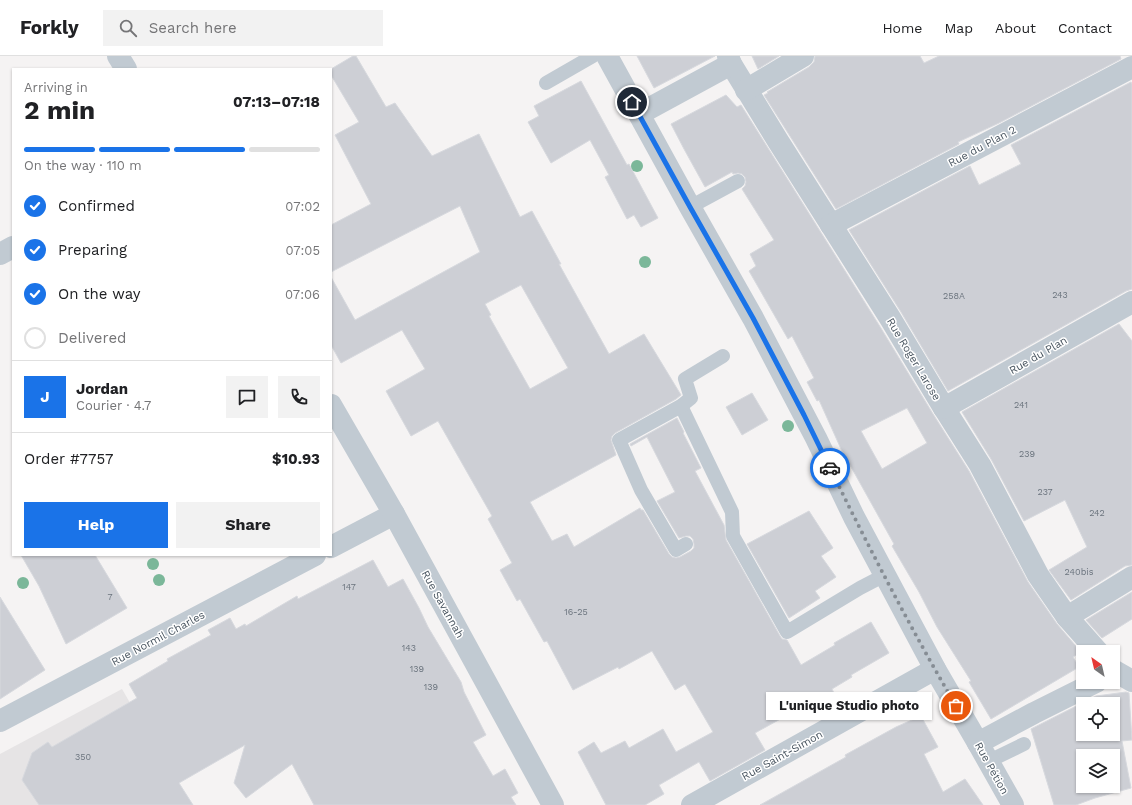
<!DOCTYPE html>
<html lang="en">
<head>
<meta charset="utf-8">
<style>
	:root { --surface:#fff; --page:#f2f2f2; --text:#202124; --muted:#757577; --line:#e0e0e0; --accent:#1a73e8 }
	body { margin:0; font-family:"Work Sans",sans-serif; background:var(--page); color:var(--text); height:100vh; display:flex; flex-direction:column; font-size:15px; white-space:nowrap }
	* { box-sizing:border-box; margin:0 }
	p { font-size:13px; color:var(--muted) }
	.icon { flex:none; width:22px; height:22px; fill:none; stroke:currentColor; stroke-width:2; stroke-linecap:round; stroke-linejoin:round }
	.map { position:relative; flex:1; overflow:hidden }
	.panel { position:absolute; left:12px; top:12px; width:320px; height:488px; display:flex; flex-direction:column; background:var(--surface); border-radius:0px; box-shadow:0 1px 3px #0004 }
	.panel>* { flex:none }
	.needle { width:26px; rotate:326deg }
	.buttons { position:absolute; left:1076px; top:589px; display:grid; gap:8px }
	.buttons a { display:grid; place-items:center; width:44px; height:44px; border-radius:0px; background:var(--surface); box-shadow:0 1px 3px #0004; font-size:20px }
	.pin { position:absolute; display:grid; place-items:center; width:34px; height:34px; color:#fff; margin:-17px; border:2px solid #fff; border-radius:50%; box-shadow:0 1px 4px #0007 }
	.courier { position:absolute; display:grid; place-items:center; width:40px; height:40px; margin:-20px; border:3px solid #1a73e8; border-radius:50%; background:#fff; color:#222; box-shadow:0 1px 5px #0007 }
	.bubble { position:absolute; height:28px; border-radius:0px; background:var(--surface); box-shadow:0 1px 3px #0004; font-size:13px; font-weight:700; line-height:28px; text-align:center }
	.summary em { font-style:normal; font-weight:700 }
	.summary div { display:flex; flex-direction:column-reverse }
	.summary { display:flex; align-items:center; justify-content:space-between; height:68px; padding:0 12px }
	h1 { font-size:26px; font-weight:700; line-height:30px }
	.bar { display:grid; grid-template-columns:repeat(4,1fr); gap:6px 4px; align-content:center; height:48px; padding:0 12px }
	.bar i { height:5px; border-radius:3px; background:var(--line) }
	.bar .current { background:var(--accent) }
	.bar p { grid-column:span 4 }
	.line { display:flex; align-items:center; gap:10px; padding:0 12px; border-top:1px solid var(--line) }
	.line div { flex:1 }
	.round { display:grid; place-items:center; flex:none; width:42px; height:42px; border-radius:0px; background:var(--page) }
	ol { padding:0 12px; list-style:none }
	li { display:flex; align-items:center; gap:12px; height:44px }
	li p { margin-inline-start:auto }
	li .icon { padding:4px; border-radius:50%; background:var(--accent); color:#fff; stroke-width:4 }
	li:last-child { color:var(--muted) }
	li i { width:22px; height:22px; border:2px solid var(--line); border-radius:50% }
	.primary-button { display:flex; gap:8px; margin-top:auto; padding:8px 12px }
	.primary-button a { flex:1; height:46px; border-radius:0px; background:var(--accent); color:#fff; font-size:16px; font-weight:700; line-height:46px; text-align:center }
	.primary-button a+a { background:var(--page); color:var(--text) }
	header { display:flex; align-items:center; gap:24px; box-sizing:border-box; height:56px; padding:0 20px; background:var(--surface); border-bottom:1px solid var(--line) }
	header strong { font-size:19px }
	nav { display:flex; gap:22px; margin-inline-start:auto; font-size:14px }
	.search { width:280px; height:36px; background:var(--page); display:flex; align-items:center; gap:10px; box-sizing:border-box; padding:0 14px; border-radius:0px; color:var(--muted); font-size:15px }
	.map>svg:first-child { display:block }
	.education { fill:#e6e4e5 }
	.building { fill:#cdcfd5; stroke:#d7d9de; fill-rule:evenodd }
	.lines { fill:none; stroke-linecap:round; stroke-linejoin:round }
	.service { stroke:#c1cad2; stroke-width:14 }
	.minor { stroke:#c1cad2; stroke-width:22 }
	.tertiary { stroke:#c1cad2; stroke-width:22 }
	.tree { fill:#7bb799 }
	.done { stroke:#868d94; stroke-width:4; stroke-dasharray:0 7.2 }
	.route { stroke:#1a73e8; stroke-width:5 }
	.labels { text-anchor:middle; stroke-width:3; stroke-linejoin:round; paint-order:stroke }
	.number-label { font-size:9px; fill:#6b747e }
	.street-label { font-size:11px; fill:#4a5661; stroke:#fff }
</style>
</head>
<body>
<header>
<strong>Forkly</strong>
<div class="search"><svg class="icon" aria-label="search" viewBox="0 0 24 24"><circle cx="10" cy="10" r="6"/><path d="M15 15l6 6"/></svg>Search here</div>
<nav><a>Home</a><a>Map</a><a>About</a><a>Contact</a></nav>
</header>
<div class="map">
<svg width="1132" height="749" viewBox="0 0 1132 749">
	<rect width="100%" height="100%" fill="#f5f3f3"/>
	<polygon class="education" points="122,633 189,749 0,749 0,698"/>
	<g class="building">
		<path d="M353 0H356L386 51 395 47 432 100 479 78 520 161 532 155 561 208H559L609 298 644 278 681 339 676 343 615 377 612 380 611 384 616 399 530 446 552 485 567 478 574 491 640 452 641 454H643L669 498 672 501 676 502 680 501 691 495 694 492V488L693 483 690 480H686L679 482 657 445 675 436 647 381 631 390 630 388 677 362 684 376 683 377 701 412 695 415 724 469 726 484 780 580 782 583 787 584 801 609 835 589 834 587 871 566 889 597 851 619 852 621 832 633 838 645 820 656 813 645 755 677 765 694 710 725 699 706 659 729 664 738 645 749H606L578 696 594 686 601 697 625 685 629 692 663 673 676 696 713 676 685 628 675 634 652 595 619 613 618 611 573 634 547 585 544 586 520 543 517 545 500 514 512 507 488 463 492 460 438 365 411 380 386 335 425 313 402 274 341 307 331 289V221L355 264 480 196 460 150 331 216V169L371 148 335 79 359 66 331 19V13ZM521 229 568 312 530 333 489 260 491 259 485 248Z"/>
		<polygon points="637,0 715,0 654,32"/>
		<polygon points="752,0 779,0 758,13"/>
		<polygon points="815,0 920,0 924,7 939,0 1120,0 1121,3 999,67 958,86 959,88 836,153 764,39 768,37 767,36 809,11 814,6"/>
		<polygon points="581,25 627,109 629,108 658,162 641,171 634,159 627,163 605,121 609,119 590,84 551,107 528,66 539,60 534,50"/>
		<polygon points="1131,26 1132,28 1132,233 1126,235 948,335 901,256 849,174 970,110 979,129 1021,108 1011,89"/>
		<path d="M726 39 737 51 741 49 879 269 933 358 969 415 1028 526 1057 568 1081 596 1073 601 1079 611 991 663 969 626 971 625 937 571 919 536 892 490 894 488 841 393 819 344 817 345 807 326 814 322 792 280 788 283 749 215 756 210 750 198 774 184 742 133 745 130 746 126 745 121 742 118 738 117 733 118 732 116 705 131 684 93 671 68ZM907 352 927 387 882 413 861 375Z"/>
		<polygon points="1119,268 1132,285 1132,509 1125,510 1071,544 1049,514 1087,491 1065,444 1024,465 991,403 962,356"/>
		<polygon points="752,337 768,364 742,379 726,351"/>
		<polygon points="809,455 833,492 821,500 836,521 815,535 820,542 789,562 747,488"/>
		<polygon points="21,499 95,499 127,552 66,588 39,530"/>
		<polygon points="373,504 388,531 403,523 419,552 428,571 461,626 464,636 486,679 473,686 493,720 505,713 518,737 511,741 516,749 314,749 292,708 246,742 234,727 245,689 179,727 193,749 39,749 22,724 32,697 48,686 52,691 137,642 129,628 168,605 167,603 211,579 208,574 230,562 236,573 245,568 246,570 297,540 298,543"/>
		<polygon points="1132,536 1132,563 1102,582 1086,564"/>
		<polygon points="0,541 45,614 0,643"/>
		<path d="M1126 636 1129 637 1132 684 1122 685 1131 732 1095 742 1076 749H1054L1031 673 1096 640ZM1083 648H1113V678H1083ZM1083 700H1113V730H1083Z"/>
		<polygon points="921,660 938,691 924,698 943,736 965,723 983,749 760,749 846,701 845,699 896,671"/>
	</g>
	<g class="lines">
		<g class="service">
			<polyline points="546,27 593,0"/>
			<polyline points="690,151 738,125"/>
			<polyline points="681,350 732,456 733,480 787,576 860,532 885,519"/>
			<polyline points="686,488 676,494 641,434 619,384 681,350 691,342 685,323 723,300"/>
			<polyline points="989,705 1024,688"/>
		</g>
		<g class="minor">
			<polyline points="607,0 690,151 753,262 816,382 854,461 935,613 978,687 1013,749"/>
			<polyline points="728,0 731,8 778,85 890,262 944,352 980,409 1038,519 1067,561 1098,596"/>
			<polyline points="746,34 803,0"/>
			<polyline points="639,58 731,8"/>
			<polyline points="831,169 1132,11"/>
			<polyline points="0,198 13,191"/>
			<polyline points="944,352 1132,246"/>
			<polyline points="331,491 394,458"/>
			<polyline points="1067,561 1132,521"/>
			<polyline points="1113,614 1132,625"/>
			<polyline points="0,665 315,499"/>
			<polyline points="978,687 1034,657 1096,626"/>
			<polyline points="692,749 935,613"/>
		</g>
		<g class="tertiary">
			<polyline points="118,0 126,13"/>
			<polyline points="331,349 394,458 553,749"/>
		</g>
	</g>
	<g class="tree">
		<circle cx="637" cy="110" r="6"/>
		<circle cx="645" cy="206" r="6"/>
		<circle cx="788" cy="370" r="6"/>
		<circle cx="153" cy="508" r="6"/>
		<circle cx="159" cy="524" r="6"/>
		<circle cx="23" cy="527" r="6"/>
	</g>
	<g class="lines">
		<path class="done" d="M830 412C869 492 911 573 956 650"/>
		<polyline class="route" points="632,46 690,151 753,262 804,359 830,412"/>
	</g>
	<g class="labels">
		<g class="number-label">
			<text x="1060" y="242">243</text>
			<text x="954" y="243">258A</text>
			<text x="1021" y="352">241</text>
			<text x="1027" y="401">239</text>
			<text x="1045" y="439">237</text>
			<text x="1097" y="460">242</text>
			<text x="1079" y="519">240bis</text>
			<text x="349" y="534">147</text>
			<text x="110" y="544">7</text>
			<text x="576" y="559">16-25</text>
			<text x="409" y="595">143</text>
			<text x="417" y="616">139</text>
			<text x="431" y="634">139</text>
			<text x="83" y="704">350</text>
		</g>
		<g class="street-label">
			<text transform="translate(982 90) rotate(-28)" y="4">Rue du Plan 2</text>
			<text transform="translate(1038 299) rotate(-30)" y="4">Rue du Plan</text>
			<text transform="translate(914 303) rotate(59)" y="4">Rue Roger Larose</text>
			<text transform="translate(443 548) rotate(61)" y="4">Rue Savannah</text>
			<text transform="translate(158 582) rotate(-28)" y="4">Rue Normil Charles</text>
			<text transform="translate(782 699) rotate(-29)" y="4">Rue Saint-Simon</text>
			<text transform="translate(992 712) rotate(61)" y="4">Rue Pétion</text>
		</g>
	</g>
</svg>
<div class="buttons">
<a><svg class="needle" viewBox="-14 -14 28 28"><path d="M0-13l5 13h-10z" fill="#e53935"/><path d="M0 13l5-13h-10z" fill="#757577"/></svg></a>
<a><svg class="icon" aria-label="locate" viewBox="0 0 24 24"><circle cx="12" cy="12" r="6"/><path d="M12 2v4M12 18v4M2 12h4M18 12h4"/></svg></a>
<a><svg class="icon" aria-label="layers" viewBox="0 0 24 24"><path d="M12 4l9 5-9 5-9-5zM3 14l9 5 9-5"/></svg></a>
</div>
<div class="pin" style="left:956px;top:650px;background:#ea580c"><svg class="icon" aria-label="bag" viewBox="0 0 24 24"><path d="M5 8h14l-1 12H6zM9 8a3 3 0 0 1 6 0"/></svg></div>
<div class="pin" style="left:632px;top:46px;background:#1f2937"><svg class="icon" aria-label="home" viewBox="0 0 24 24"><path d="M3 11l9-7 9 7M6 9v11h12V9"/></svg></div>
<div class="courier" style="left:830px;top:412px"><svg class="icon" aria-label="car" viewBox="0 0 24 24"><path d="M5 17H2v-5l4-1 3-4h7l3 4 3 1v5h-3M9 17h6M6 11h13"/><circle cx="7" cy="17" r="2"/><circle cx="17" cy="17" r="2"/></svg></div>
<div class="bubble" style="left:766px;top:636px;width:166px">L'unique Studio photo</div>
<section class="panel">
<div class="summary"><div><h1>2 min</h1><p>Arriving in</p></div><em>07:13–07:18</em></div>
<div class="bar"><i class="current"></i><i class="current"></i><i class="current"></i><i></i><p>On the way · 110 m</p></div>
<ol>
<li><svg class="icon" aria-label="check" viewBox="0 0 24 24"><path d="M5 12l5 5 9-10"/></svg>Confirmed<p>07:02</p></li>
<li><svg class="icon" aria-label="check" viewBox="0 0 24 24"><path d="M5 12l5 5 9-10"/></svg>Preparing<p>07:05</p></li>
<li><svg class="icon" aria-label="check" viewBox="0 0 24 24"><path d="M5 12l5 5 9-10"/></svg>On the way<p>07:06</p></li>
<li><i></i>Delivered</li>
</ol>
<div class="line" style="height:72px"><b class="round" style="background:var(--accent);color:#fff">J</b><div><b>Jordan</b><p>Courier · 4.7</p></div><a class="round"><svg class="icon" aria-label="chat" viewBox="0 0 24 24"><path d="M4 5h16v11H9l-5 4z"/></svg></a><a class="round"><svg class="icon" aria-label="phone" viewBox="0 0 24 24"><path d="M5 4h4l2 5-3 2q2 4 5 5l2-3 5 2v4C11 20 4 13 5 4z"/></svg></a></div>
<div class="line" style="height:52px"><div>Order #7757</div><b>$10.93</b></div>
<div class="primary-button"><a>Help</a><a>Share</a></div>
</section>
</div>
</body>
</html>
